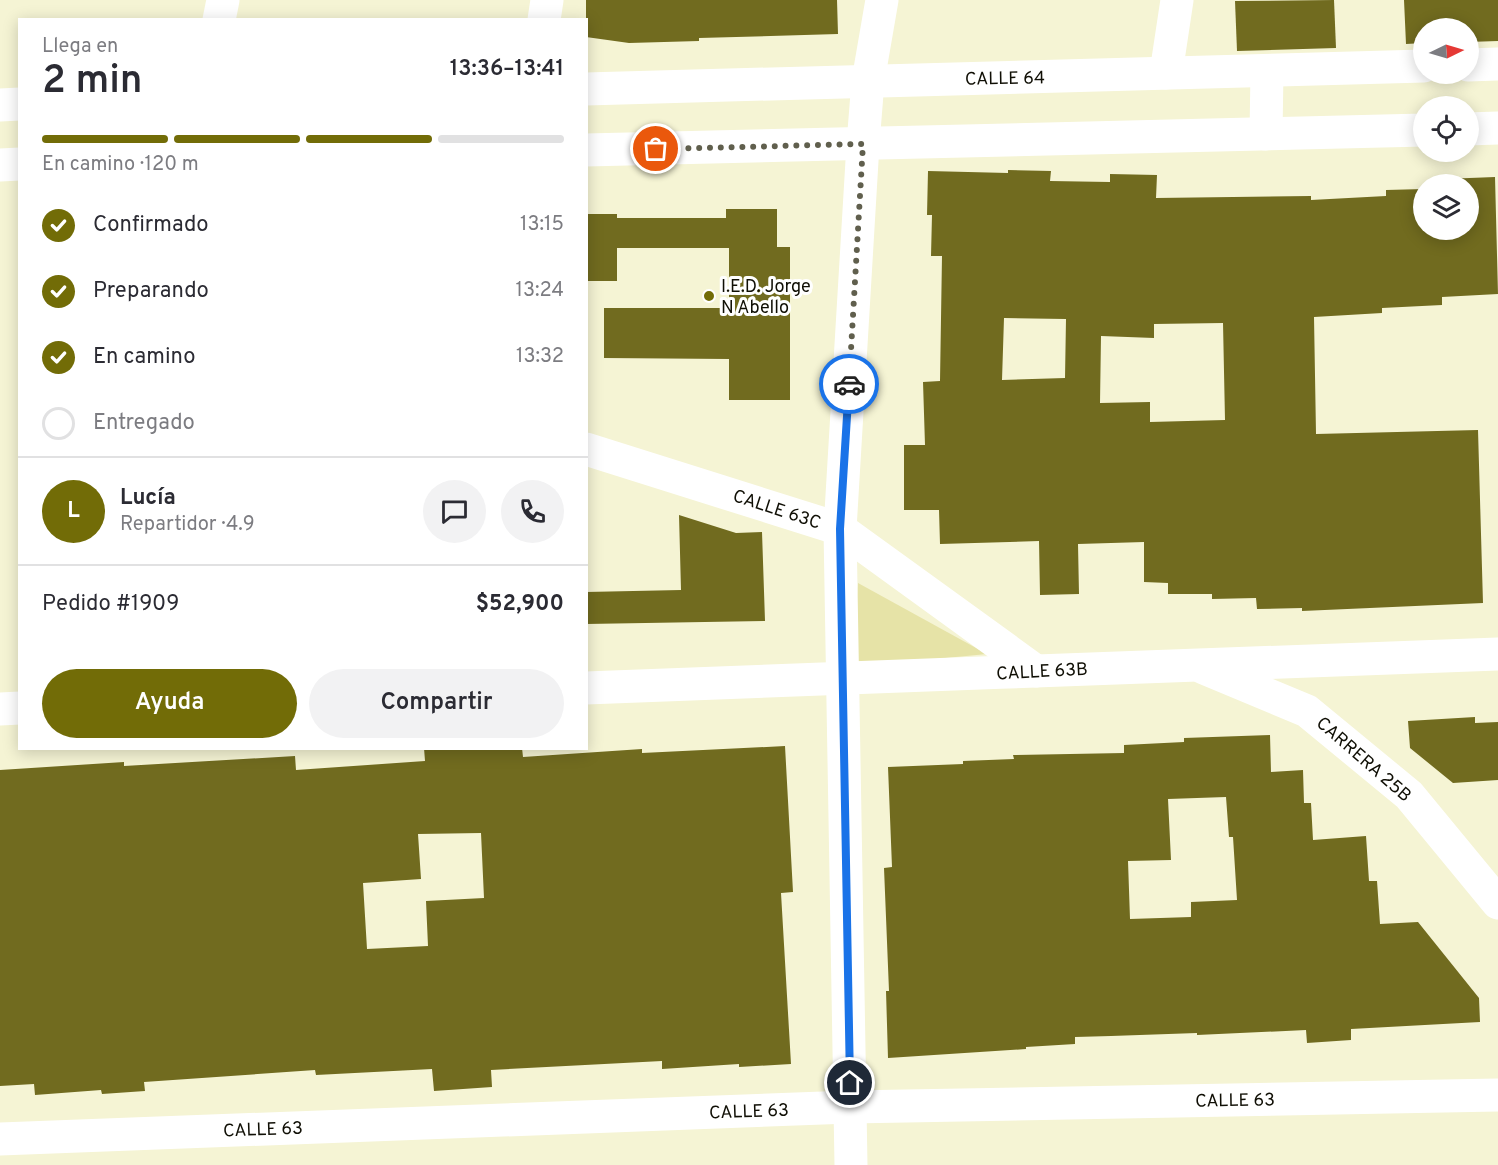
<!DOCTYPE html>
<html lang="es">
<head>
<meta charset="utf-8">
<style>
	:root { --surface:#fff; --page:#f2f2f3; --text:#2b2b33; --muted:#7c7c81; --line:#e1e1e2; --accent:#726c07 }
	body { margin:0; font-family:Overpass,sans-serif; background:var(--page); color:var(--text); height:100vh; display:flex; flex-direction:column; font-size:22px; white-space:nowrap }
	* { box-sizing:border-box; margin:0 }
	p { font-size:20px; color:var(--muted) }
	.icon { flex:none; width:33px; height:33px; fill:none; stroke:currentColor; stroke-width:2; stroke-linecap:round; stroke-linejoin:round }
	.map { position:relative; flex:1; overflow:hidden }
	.details { position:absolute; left:18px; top:18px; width:570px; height:732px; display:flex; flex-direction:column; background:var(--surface); border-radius:0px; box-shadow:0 3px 15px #0003 }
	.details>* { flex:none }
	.needle { width:39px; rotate:85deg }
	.tools { position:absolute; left:1413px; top:18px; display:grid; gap:12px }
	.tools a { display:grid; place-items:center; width:66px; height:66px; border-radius:50%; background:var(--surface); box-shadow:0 3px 15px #0003; font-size:30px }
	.pin { position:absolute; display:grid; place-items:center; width:51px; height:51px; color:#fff; margin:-26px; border:3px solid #fff; border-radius:50%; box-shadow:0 2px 6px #0007 }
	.courier { position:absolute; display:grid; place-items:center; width:60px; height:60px; margin:-30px; border:4px solid #1a73e8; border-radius:50%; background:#fff; color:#222; box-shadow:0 2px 8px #0007 }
	.head em { font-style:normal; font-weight:600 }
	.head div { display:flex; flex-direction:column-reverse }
	.head { display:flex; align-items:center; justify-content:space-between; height:102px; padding:0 24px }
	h1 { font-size:39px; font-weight:600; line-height:45px }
	.bar { display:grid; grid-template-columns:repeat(4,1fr); gap:9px 6px; align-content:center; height:72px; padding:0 24px }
	.bar i { height:8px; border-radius:4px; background:var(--line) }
	.bar .on { background:var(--accent) }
	.bar p { grid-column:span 4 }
	.line { display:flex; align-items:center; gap:15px; padding:0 24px; border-top:2px solid var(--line) }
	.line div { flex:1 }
	.round { display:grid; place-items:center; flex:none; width:63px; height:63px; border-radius:32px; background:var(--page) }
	ol { padding:0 24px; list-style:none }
	li { display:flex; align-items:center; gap:18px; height:66px }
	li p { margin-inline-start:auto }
	li .icon { padding:6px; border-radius:50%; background:var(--accent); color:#fff; stroke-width:4 }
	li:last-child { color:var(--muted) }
	li i { width:33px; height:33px; border:3px solid var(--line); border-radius:50% }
	.cta { display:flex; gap:12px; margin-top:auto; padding:12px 24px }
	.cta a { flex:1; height:69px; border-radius:36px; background:var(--accent); color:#fff; font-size:24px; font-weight:600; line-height:69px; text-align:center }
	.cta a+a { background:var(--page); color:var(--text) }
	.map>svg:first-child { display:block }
	.green { fill:#e6e3a7 }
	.building { fill:#716b1f; fill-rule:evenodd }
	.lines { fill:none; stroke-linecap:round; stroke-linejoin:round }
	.minor { stroke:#fff; stroke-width:33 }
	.tertiary { stroke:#fff; stroke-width:33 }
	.done { stroke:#605f4d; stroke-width:6; stroke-dasharray:0 10.8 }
	.route { stroke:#1a73e8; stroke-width:8 }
	.poi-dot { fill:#726c07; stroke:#fff; stroke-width:2 }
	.labels { text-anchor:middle; stroke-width:6; stroke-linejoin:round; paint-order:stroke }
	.street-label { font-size:18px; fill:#100f05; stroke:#fff }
	.poi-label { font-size:18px; fill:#100f05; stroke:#fff; text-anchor:start }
</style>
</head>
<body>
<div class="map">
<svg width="1498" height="1165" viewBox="0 0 1498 1165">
	<rect width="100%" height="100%" fill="#f5f4d4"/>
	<polygon class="green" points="858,583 987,654 852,667"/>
	<g class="building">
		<polygon points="586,0 837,0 838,34 699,38 699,41 629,43 586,37"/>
		<polygon points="1334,0 1336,48 1237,51 1235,1"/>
		<polygon points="1404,0 1498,0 1498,41 1468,42 1468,28 1424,28 1424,43 1406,44"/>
		<path d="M1008 170 1051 171 1050 181 1110 182V174L1157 175 1156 198 1311 196V200L1386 196V190L1424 189V230H1468V184H1444V179L1495 177 1498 294 1442 297V305L1382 308V313L1314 317 1316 434 1478 430 1483 603 1302 611V608L1257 609 1256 598 1212 599V594H1168V583L1144 582V542L1078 544 1079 594 1040 595 1039 541 940 544 939 510H904V445H925L923 382 940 381 942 256H931L932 215H927L928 171 1008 173ZM1004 318 1066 319 1065 378 1002 380ZM1223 323 1225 420 1150 422V402L1100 403 1101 336 1154 338V324Z"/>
		<polygon points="726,209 777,209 777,247 790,247 790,400 729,400 729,359 604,358 604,308 729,308 729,248 617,248 617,281 586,281 586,214 617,214 617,218 726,218"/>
		<polygon points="679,515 736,533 762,532 765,621 586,624 586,592 681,590"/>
		<polygon points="1475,717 1475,723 1498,722 1498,780 1453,783 1410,748 1408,721"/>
		<path d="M1270 735 1271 772 1303 770 1304 803H1311L1313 840 1366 836 1369 881H1377L1380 924 1418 922 1479 998 1480 1022 1351 1029V1040L1307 1043 1306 1030 1197 1035V1033L1111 1036 1075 1037V1044L1026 1047V1049L888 1058 886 991H889L884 868 892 867 888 767 963 764V761L1014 759 1013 755 1124 753V745L1184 742V738ZM1226 797 1229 837H1233L1237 900 1191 902V917L1130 919 1128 861 1171 860 1168 799Z"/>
		<path d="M785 746 793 892 781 893 791 1064 739 1067V1064L662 1069V1061L491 1070 492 1087 434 1091 432 1069 316 1075 315 1070 144 1082 145 1091 102 1094 101 1090 35 1095 34 1084 0 1086V770L124 762V766L295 756 296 770 425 761 424 748H522L523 757 642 749V753ZM481 833 484 898 426 901 428 946 367 949 363 883 421 879 418 834Z"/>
	</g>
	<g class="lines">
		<g class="minor">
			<polyline points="219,20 223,0"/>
			<polyline points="544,20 547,0"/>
			<polyline points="1166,73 1177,0"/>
			<polyline points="868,81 882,0"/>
			<polyline points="586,449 840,529 1036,671"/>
			<polyline points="1204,668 1307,711 1409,795 1498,903"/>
			<path d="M586 688C890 678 1194 663 1498 654"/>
			<polyline points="0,709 20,708"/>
			<polyline points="0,1139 850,1107 1498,1095"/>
		</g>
		<g class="tertiary">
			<polyline points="1468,65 1498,64"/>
			<polyline points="586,89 1424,66"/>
			<polyline points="0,105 20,104"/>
			<polyline points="1468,129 1498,128"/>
			<polyline points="1266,134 1267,71"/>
			<polyline points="586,150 1424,130"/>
			<polyline points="0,165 20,164"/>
			<polyline points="851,1165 840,529 863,144 868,81"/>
		</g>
	</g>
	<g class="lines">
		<polyline class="done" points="656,149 863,144 849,384"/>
		<polyline class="route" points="849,384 840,529 850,1083"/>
	</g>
	<circle class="poi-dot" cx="709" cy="296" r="6"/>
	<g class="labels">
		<g class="street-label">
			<text transform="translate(1005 78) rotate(-1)" y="6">CALLE 64</text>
			<text transform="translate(777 509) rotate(18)" y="6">CALLE 63C</text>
			<text transform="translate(1042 671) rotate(-3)" y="6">CALLE 63B</text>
			<text transform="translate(1364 759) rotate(41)" y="6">CARRERA 25B</text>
			<text transform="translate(1235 1100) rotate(-1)" y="6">CALLE 63</text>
			<text transform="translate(749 1111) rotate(-2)" y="6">CALLE 63</text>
			<text transform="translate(263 1129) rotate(-2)" y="6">CALLE 63</text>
		</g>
		<g class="poi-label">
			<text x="721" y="292">I.E.D. Jorge<tspan x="721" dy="21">N Abello</tspan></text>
		</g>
	</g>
</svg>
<div class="tools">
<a><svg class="needle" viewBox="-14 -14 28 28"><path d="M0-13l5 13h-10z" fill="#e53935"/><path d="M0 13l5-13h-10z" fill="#7c7c81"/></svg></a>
<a><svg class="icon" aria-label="locate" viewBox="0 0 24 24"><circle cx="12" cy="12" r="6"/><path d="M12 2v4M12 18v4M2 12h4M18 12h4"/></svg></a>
<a><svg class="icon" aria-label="layers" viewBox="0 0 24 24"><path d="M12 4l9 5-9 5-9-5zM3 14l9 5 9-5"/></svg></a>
</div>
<div class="pin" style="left:656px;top:149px;background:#ea580c"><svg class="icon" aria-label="bag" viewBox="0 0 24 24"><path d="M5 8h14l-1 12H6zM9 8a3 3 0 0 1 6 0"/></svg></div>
<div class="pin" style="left:850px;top:1083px;background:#1f2937"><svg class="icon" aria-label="home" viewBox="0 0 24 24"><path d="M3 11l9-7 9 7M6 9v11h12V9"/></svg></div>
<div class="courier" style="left:849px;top:384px"><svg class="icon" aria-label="car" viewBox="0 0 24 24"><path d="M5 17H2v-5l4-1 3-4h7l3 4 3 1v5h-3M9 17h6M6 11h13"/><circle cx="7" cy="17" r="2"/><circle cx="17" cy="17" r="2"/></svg></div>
<section class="details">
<div class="head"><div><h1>2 min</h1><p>Llega en</p></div><em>13:36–13:41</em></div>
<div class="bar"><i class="on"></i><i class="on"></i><i class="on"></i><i></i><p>En camino · 120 m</p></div>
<ol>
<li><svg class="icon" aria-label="check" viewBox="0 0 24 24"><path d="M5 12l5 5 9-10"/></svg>Confirmado<p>13:15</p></li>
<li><svg class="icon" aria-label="check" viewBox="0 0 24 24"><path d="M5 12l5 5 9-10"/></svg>Preparando<p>13:24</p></li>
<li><svg class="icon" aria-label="check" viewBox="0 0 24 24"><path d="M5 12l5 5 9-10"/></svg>En camino<p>13:32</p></li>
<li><i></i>Entregado</li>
</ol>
<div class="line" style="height:108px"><b class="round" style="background:var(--accent);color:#fff">L</b><div><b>Lucía</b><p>Repartidor · 4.9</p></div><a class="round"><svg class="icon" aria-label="chat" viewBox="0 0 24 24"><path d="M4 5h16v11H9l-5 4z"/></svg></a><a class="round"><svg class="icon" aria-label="phone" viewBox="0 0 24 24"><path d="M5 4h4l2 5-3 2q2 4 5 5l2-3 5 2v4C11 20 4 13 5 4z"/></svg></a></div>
<div class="line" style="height:78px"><div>Pedido #1909</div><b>$52,900</b></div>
<div class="cta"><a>Ayuda</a><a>Compartir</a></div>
</section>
</div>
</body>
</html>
